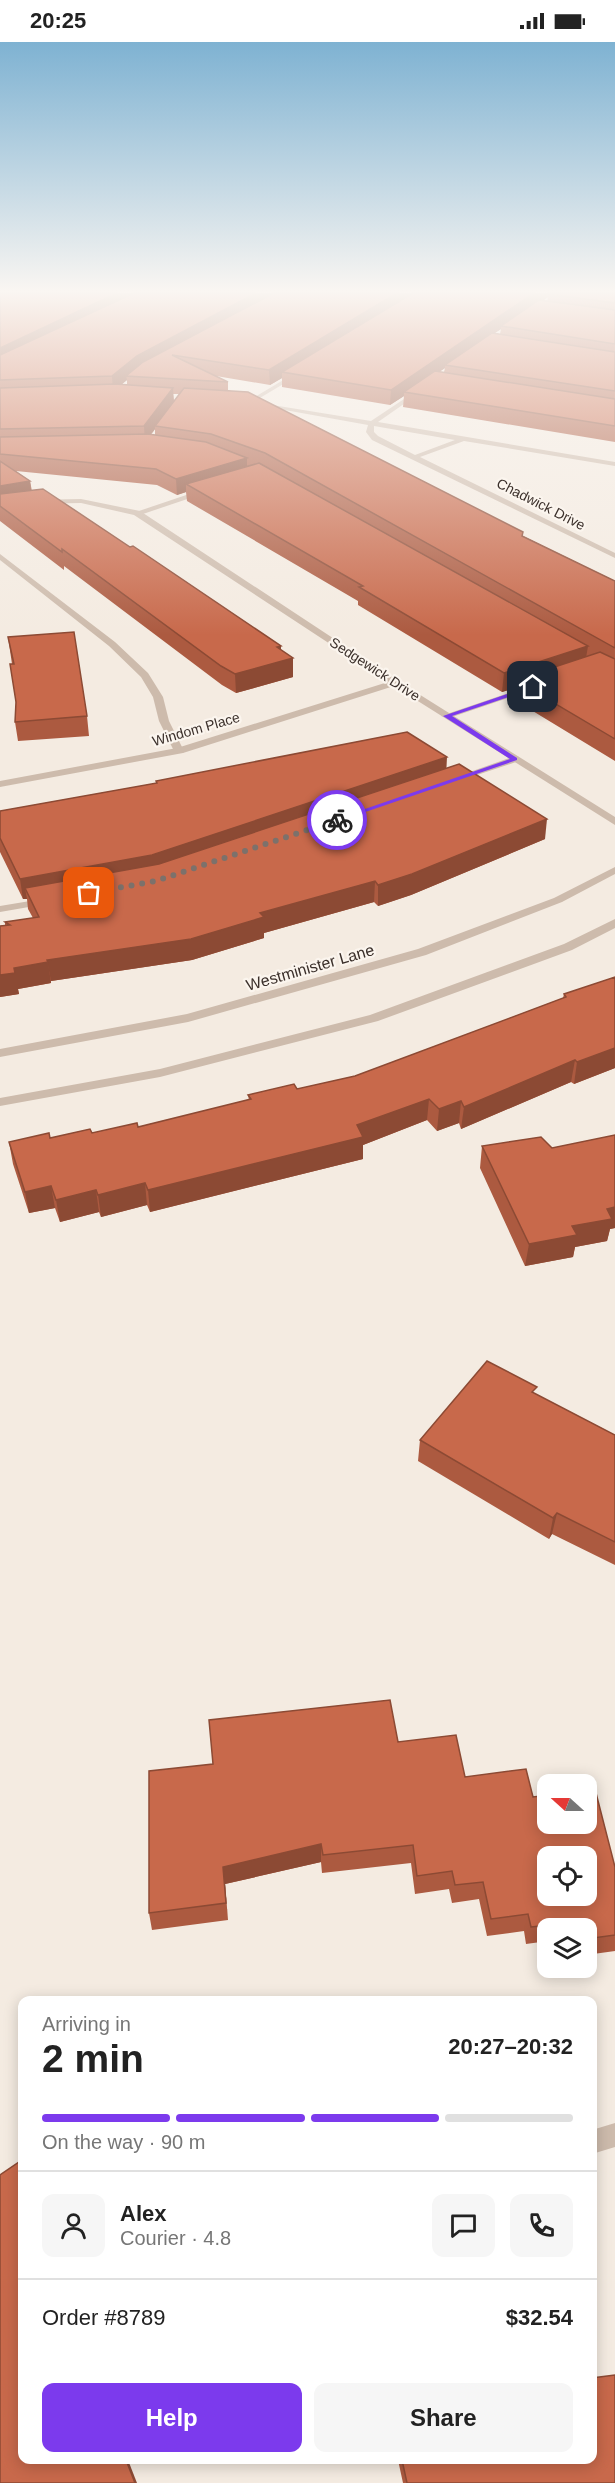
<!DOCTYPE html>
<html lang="en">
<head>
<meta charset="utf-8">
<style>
	:root { --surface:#fff; --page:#f6f6f6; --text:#222; --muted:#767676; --line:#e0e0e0; --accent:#7c3aed }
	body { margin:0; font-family:Arial,sans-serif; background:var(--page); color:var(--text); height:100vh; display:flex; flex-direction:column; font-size:22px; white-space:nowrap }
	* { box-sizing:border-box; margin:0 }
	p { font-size:20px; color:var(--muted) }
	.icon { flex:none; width:33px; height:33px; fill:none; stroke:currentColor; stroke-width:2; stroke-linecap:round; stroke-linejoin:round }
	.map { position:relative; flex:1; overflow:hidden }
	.details { position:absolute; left:18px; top:1954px; width:579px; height:468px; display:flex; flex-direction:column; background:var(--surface); border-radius:12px; box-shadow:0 3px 15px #0003 }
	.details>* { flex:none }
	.needle { width:39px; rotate:291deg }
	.controls { position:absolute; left:537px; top:1732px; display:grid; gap:12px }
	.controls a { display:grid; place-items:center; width:60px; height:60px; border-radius:12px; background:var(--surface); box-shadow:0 3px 15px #0003; font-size:30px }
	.pin { position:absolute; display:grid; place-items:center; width:51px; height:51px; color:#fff; margin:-26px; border-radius:12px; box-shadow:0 3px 9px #0006 }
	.courier { position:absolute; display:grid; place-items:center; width:60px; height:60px; margin:-30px; border:4px solid #7c3aed; border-radius:50%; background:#fff; color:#222; box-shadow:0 2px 8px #0007 }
	.head em { font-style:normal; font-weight:800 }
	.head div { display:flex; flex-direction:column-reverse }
	.head { display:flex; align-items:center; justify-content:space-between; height:102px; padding:0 24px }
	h1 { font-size:39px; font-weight:800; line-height:45px }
	.bar { display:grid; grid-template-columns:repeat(4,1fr); gap:9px 6px; align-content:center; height:72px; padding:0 24px }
	.bar i { height:8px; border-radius:4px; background:var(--line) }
	.bar .on { background:var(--accent) }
	.bar p { grid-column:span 4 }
	.line { display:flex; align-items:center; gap:15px; padding:0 24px; border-top:2px solid var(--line) }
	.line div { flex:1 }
	.round { display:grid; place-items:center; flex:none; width:63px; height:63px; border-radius:12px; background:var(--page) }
	.cta { display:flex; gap:12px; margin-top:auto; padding:12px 24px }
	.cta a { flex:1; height:69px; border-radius:12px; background:var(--accent); color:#fff; font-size:24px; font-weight:800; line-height:69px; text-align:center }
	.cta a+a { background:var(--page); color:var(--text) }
	.status { display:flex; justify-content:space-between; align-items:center; height:42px; padding:0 30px; background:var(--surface); direction:ltr }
	.status svg { height:16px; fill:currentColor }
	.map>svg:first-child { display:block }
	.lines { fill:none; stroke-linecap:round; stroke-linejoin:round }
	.service { fill:#cdbbac; fill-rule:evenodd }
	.minor { fill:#cdbbac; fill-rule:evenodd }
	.tertiary { fill:#cdbbac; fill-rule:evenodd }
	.wall { fill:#ac5a40; fill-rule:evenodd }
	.shaded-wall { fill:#8c4a34 }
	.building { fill:#c8694b; stroke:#8c4a34; stroke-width:1.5; fill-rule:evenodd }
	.route { fill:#7c3aed }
	.done { stroke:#7c716b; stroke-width:6; stroke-dasharray:0 10.8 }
	.labels { text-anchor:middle; stroke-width:4.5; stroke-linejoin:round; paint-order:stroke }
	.far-street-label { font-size:14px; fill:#3b302b; stroke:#fbf5ee }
	.street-label { font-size:16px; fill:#3b302b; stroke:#fbf5ee }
</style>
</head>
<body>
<div class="status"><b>20:25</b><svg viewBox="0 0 49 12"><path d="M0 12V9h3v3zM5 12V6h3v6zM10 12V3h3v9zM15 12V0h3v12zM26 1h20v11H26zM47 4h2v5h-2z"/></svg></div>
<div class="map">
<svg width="615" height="2441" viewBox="0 0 615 2441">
	<rect width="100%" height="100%" fill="#f4ebe1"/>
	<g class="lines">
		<g class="service">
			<polygon points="295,331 300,332 250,362 245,361"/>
			<polygon points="204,447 211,449 140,473 133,471"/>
			<polygon points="0,512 115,600 148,631 163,655 169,679 184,709 183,711 174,709 159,679 153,655 141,635 109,604 0,518"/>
			<polygon points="529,644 537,646 449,676 441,674"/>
			<polygon points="515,714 519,715 519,719 459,739 450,737"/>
			<polygon points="48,856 54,859 52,861 0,870 0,864"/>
		</g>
		<g class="minor">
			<path d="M419 347 421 350 378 380 615 420V424L464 399 420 415 615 511V516L372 398 366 390 368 383 257 363 260 361 371 379ZM374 384 455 398 415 413 378 394 374 390Z"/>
			<polygon points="81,457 140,469 398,639 615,775 615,783 394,644 183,711 0,745 0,739 177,706 388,640 134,473 81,461 28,462 0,467 0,463 28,458"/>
			<polygon points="615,2081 615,2105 592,2112 592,2088"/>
		</g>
		<g class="tertiary">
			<polygon points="615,825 615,832 562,860 426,913 188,980 0,1015 0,1007 187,972 418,907 554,856"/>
			<polygon points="615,877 615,886 572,908 378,979 160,1035 0,1064 0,1056 160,1027 370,973 564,902"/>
		</g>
	</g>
	<g class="wall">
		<path d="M0 251H615V400L403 365 404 354 390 363 282 345V336L270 343 216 334 228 340V348L523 490V494L615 539V719L513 657 515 646 502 650 358 563V559L187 459 186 450 177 453 157 443 16 429 30 439 32 449 281 604V608L293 635 236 651 222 643 64 524V528L0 479ZM548 255 547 260 542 259ZM501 287 500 292 494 291ZM445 326 444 330H439ZM127 338V343H121ZM173 352H179L174 360ZM155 387V393H150L153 390Z"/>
		<polygon points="8,595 87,674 89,694 18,699 15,680 16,662 12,622"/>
		<polygon points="447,726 545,797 411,853 378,864 374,860 264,891 264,896 192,918 51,939 51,941 18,947 19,952 0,955 0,884 5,883 5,880 33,876 28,867 27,857 23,857 0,810 0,769 157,741 156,739"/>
		<polygon points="615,935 615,1026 574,1042 571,1040 461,1087 459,1081 437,1089 427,1078 363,1103 363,1117 150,1170 147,1163 101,1175 99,1170 60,1180 55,1166 29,1171 13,1122 9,1100 50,1096 138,1085 249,1058 248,1053 297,1047 355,1034 563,956 564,952"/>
		<polygon points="615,1093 615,1186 610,1187 607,1199 575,1205 573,1215 525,1224 480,1126 482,1104 552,1106"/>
		<polygon points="535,1352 615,1393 615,1523 552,1492 549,1497 418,1419 420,1398"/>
		<polygon points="398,1700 465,1735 533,1755 615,1825 615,1909 586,1913 586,1887 548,1887 548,1899 526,1902 524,1889 487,1894 479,1857 452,1861 449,1847 415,1852 411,1821 322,1831 321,1820 225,1842 228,1878 152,1888 149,1871 213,1722"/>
		<polygon points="398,2418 592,2418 615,2441 403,2441"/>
	</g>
	<g class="shaded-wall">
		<polygon points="117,251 146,251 0,322 0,306"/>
		<polygon points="256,251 281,251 126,334 127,338 113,349 112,334 137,314"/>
		<polygon points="397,251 418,251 282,330 282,336 270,343 269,328"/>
		<polygon points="534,251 552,251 548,252 548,255 504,285 501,284 501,287 448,323 445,323 445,326 408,351 404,350 404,354 390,363 391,348"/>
		<polygon points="173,346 174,361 155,384 155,387 145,400 144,384"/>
		<polygon points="247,416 247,432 186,442 186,450 177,453 176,437"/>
		<polygon points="30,439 32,456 0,461 0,444"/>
		<polygon points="281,604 281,619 293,616 293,635 236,651 235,632 277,605"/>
		<polygon points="588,604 585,622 515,638 515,646 502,650 504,631"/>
		<polygon points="447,715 446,735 153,834 25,846 27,857 23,857 20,837"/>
		<polygon points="547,777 545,797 411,853 378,864 378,843"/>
		<polygon points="375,839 374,860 264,891 264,896 192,918 51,939 47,918 260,871"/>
		<polygon points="48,920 51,941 18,947 19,952 0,955 0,933 14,926"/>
		<polygon points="615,1006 615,1026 574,1042 577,1020"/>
		<polygon points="575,1018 571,1040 461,1087 464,1065"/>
		<polygon points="429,1057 427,1078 363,1103 363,1117 150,1170 148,1148 357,1083"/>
		<polygon points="461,1059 459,1081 437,1089 439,1067"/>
		<polygon points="145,1141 147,1163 101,1175 98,1153"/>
		<polygon points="51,1144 55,1166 29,1171 25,1150"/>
		<polygon points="96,1148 99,1170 60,1180 56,1158"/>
		<polygon points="615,1165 615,1186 610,1187 607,1199 575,1205 573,1215 525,1224 529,1202 607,1167"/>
		<polygon points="557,1471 552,1492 549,1497 553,1476"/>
		<polygon points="321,1802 321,1820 225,1842 228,1878 223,1825"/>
		<polygon points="126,2418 128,2418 137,2441 135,2441"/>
	</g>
	<g class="building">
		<polygon points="0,251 117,251 0,306"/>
		<polygon points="134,251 256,251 137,314 112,334 0,338 0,313"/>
		<polygon points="274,251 397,251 269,328 172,313 228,340 126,334 143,320"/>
		<polygon points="413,251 534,251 391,348 282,330"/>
		<polygon points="549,251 615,251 615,261 548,252"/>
		<polygon points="539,258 615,268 615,302 501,284"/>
		<polygon points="492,291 615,310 615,349 445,323"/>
		<polygon points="435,329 615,357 615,384 404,350"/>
		<polygon points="115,342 173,346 144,384 0,387 0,346"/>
		<polygon points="184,346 248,350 523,490 522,494 615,539 615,606 265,411 211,392 155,384"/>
		<polygon points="148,392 206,400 247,416 176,437 156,427 0,412 0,395"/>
		<polygon points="0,419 30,439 0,444"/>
		<polygon points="259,421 588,604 504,631 359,545 363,544 186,442"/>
		<polygon points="43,447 130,505 133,504 281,604 277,605 293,616 235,632 221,624 62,507 62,510 0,464 0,452"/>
		<polygon points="74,590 87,674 15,680 16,660 10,622 14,622 8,595"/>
		<polygon points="600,610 615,617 615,697 515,638"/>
		<polygon points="407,690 447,715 152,813 20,837 0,796 0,769 157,741 156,739"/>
		<polygon points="459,722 547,777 412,832 378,843 375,839 260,871 264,875 191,897 47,918 48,920 14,926 15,931 0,933 0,884 10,883 5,880 39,875 25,846 159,822"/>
		<polygon points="615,935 615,1006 577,1020 575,1018 464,1065 461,1059 439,1067 429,1057 357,1083 363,1095 148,1148 145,1141 98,1153 96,1148 56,1158 51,1144 25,1150 9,1100 49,1091 50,1096 90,1087 92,1091 137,1081 138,1085 251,1057 248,1053 294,1042 297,1047 355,1034 566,955 564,952"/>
		<polygon points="615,1093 615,1165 607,1167 612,1177 572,1184 577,1193 529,1202 482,1104 541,1095 552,1106"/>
		<polygon points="487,1319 537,1345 532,1350 615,1393 615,1500 557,1471 553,1476 420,1398"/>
		<path d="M390 1658 398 1700 456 1693 465 1735 526 1727 533 1755 548 1753V1782H586V1748L595 1747 615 1825V1893L586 1897V1887H561L559 1882 531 1885 528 1872 491 1877 483 1840 455 1843 452 1829 417 1834 413 1803 323 1813 321 1802 223 1825 226 1861 149 1871V1729L213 1722 209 1678ZM548 1815H586V1854H548Z"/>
		<polygon points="22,2118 22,2418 126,2418 135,2441 0,2441 0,2133"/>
		<polygon points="615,2333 615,2441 407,2441 402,2418 592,2418 592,2336"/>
	</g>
	<linearGradient id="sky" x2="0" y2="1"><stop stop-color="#7eb2d2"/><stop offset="0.42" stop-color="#faf6f2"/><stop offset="1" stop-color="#faf6f2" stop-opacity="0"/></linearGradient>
	<rect width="615" height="593" fill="url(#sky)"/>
	<polygon class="route" points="533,643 535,646 452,674 517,716 517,718 339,779 333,778 510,717 443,674"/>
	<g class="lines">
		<polyline class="done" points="89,851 156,839 337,778"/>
	</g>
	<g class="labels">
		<g class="far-street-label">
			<text transform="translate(541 462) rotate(27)" y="5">Chadwick Drive</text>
			<text transform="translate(375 627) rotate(33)" y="5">Sedgewick Drive</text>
			<text transform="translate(196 687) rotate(-16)" y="5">Windom Place</text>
		</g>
		<g class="street-label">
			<text transform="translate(310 925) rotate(-16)" y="6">Westminister Lane</text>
		</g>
	</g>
</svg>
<div class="controls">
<a><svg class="needle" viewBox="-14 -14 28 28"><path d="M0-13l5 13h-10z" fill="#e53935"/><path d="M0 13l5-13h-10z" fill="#767676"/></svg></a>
<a><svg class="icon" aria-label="locate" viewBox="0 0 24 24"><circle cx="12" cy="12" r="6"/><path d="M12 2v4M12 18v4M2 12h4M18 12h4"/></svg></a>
<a><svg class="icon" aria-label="layers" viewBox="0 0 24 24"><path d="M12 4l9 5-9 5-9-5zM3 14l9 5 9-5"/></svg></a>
</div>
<div class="pin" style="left:89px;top:851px;background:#ea580c"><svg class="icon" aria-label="bag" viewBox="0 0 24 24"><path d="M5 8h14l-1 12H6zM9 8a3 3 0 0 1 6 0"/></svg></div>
<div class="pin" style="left:533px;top:645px;background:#1f2937"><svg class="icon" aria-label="home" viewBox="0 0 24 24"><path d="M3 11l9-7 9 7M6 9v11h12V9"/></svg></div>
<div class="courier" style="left:337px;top:778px"><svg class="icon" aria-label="bike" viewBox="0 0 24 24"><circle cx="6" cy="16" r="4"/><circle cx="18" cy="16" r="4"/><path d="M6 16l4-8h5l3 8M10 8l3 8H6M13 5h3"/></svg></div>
<section class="details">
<div class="head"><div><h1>2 min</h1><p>Arriving in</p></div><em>20:27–20:32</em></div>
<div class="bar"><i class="on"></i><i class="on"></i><i class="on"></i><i></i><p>On the way · 90 m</p></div>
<div class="line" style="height:108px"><a class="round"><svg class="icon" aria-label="person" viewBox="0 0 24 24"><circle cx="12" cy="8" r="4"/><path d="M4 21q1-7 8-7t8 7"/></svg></a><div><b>Alex</b><p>Courier · 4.8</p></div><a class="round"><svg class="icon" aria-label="chat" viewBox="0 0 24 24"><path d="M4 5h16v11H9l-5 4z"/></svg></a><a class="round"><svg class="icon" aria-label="phone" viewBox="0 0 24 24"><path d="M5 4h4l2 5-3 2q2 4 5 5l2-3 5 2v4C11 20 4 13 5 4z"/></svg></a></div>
<div class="line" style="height:78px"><div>Order #8789</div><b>$32.54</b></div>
<div class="cta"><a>Help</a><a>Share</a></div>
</section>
</div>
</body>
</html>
